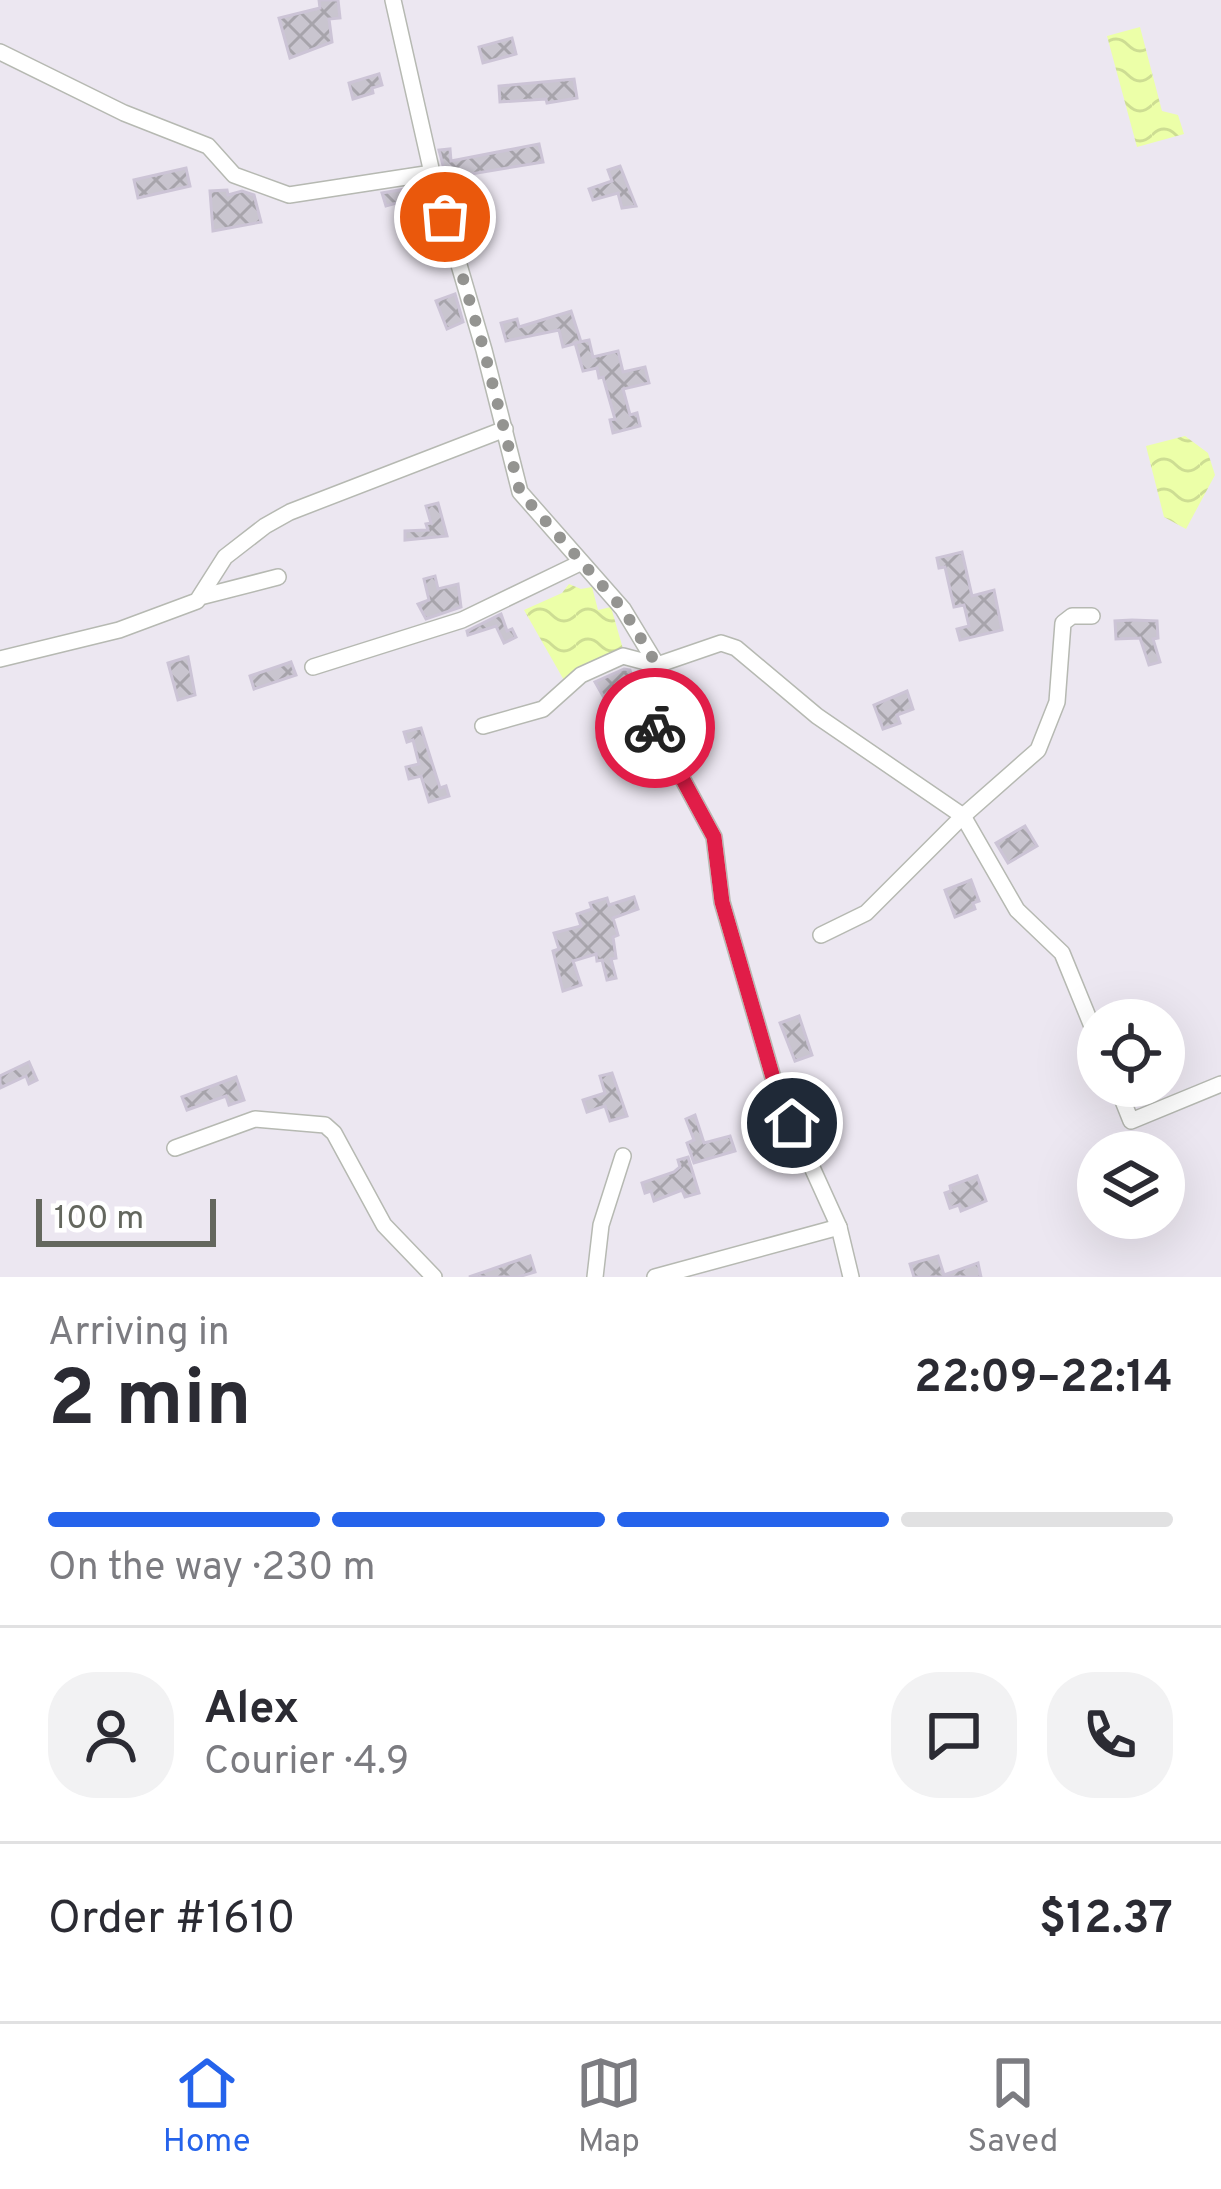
<!DOCTYPE html>
<html lang="en">
<head>
<meta charset="utf-8">
<style>
	:root { --surface:#fff; --page:#f2f2f3; --text:#2b2b33; --muted:#7c7c81; --line:#e1e1e2; --accent:#2563eb }
	body { margin:0; font-family:Overpass,sans-serif; background:var(--page); color:var(--text); height:100vh; display:flex; flex-direction:column; font-size:45px; white-space:nowrap }
	* { box-sizing:border-box; margin:0 }
	p { font-size:39px; color:var(--muted) }
	.icon { flex:none; width:66px; height:66px; fill:none; stroke:currentColor; stroke-width:2; stroke-linecap:round; stroke-linejoin:round }
	.map { position:relative; height:1277px; overflow:hidden }
	.details { display:flex; flex-direction:column; background:var(--surface); flex:1 }
	.details>* { flex:none }
	.fabs { position:absolute; left:1077px; top:999px; display:grid; gap:24px }
	.fabs a { display:grid; place-items:center; width:108px; height:108px; border-radius:50%; background:var(--surface); box-shadow:0 12px 48px #0002; font-size:60px }
	.scale { position:absolute; left:36px; bottom:30px; width:180px; box-sizing:border-box; padding-left:12px; border:6px solid #64675e; border-top:0; font-size:33px; line-height:42px; white-space:nowrap; color:#64675e; -webkit-text-stroke:9px #fff; paint-order:stroke }
	.pin { position:absolute; display:grid; place-items:center; width:102px; height:102px; color:#fff; margin:-51px; border:6px solid #fff; border-radius:50%; box-shadow:0 3px 12px #0007 }
	.courier { position:absolute; display:grid; place-items:center; width:120px; height:120px; margin:-60px; border:9px solid #e11d48; border-radius:50%; background:#fff; color:#222; box-shadow:0 3px 15px #0007 }
	.overview em { font-style:normal; font-weight:700 }
	.overview div { display:flex; flex-direction:column-reverse }
	.overview { display:flex; align-items:center; justify-content:space-between; height:204px; padding:0 48px }
	h1 { font-size:78px; font-weight:700; line-height:90px }
	.bar { display:grid; grid-template-columns:repeat(4,1fr); gap:18px 12px; align-content:center; height:144px; padding:0 48px }
	.bar i { height:15px; border-radius:9px; background:var(--line) }
	.bar .current { background:var(--accent) }
	.bar p { grid-column:span 4 }
	.line { display:flex; align-items:center; gap:30px; padding:0 48px; border-top:3px solid var(--line) }
	.line div { flex:1 }
	.round { display:grid; place-items:center; flex:none; width:126px; height:126px; border-radius:48px; background:var(--page) }
	.menu { display:flex; justify-content:space-around; align-items:center; height:168px; border-top:3px solid var(--line); background:var(--surface); font-size:33px; color:var(--muted) }
	.menu a { display:grid; justify-items:center; gap:6px }
	.menu .current { color:var(--accent) }
	.map>svg:first-child { display:block }
	.water { fill:url(#water-waves) }
	.building { fill:url(#building-cross-hatch); stroke:#ccc4d6; stroke-width:3 }
	.lines { fill:none; stroke-linecap:round; stroke-linejoin:round }
	.minor-casing { stroke:#b6b9b2; stroke-width:18 }
	.minor { stroke:#fff; stroke-width:15 }
	.done { stroke:#949491; stroke-width:12; stroke-dasharray:0 21.6 }
	.route { stroke:#e11d48; stroke-width:15 }
</style>
</head>
<body>
<div class="map">
<svg width="1221" height="1277" viewBox="0 0 1221 1277">
	<defs>
		<pattern id="water-waves" width="16" height="10" patternUnits="userSpaceOnUse" patternTransform="scale(3)"><rect width="16" height="10" fill="#ecffa8"/><path d="M0 5q4-4 8 0t8 0" fill="none" stroke="#cddd93"/></pattern>
		<pattern id="building-cross-hatch" width="8" height="8" patternUnits="userSpaceOnUse" patternTransform="scale(3)"><rect width="8" height="8" fill="#c9c5cf"/><path d="M0 0l8 8M0 8l8-8" fill="none" stroke="#a7a4ab"/></pattern>
	</defs>
	<rect width="100%" height="100%" fill="#ece7f1"/>
	<g class="water">
		<polygon points="1140,27 1162,111 1178,115 1184,134 1137,147 1107,36"/>
		<polygon points="1185,436 1208,453 1215,475 1186,529 1164,517 1146,446"/>
		<polygon points="569,584 581,589 592,587 598,610 611,607 623,649 565,682 524,610 562,593"/>
	</g>
	<g class="building">
		<polygon points="319,0 338,0 340,18 329,19 332,42 290,58 279,18 320,8"/>
		<polygon points="512,38 516,54 483,63 479,47"/>
		<polygon points="379,74 382,85 372,88 373,93 353,99 349,83"/>
		<polygon points="574,79 577,98 547,103 546,99 500,102 499,86"/>
		<polygon points="539,144 543,162 447,178 449,188 439,150 450,149 451,161"/>
		<polygon points="620,166 636,206 622,208 618,193 593,200 589,189 612,181 608,170"/>
		<polygon points="186,168 190,186 138,198 134,180"/>
		<polygon points="423,186 426,195 386,206 382,193"/>
		<polygon points="227,190 228,195 242,191 254,195 261,222 213,231 210,191"/>
		<polygon points="455,294 463,322 447,329 436,301"/>
		<polygon points="571,311 581,342 563,347 559,330 506,341 501,323 517,319 519,327"/>
		<polygon points="589,340 593,357 618,351 623,372 645,367 649,383 623,389 630,415 637,413 640,426 613,433 610,420 615,419 603,377 599,378 597,368 583,371 575,343"/>
		<polygon points="438,503 447,536 405,540 405,531 428,530 426,524 431,523 426,506"/>
		<polygon points="962,552 972,596 994,590 1002,630 960,640 957,629 969,626 964,605 954,607 945,567 939,568 937,558"/>
		<polygon points="435,576 438,589 458,584 461,607 426,619 418,604 429,600 424,579"/>
		<polygon points="501,614 507,631 512,629 516,637 504,643 496,626 468,635 467,631"/>
		<polygon points="1132,620 1157,621 1158,638 1153,639 1160,662 1149,665 1140,638 1116,639 1115,621"/>
		<polygon points="188,657 195,695 178,700 168,663"/>
		<polygon points="291,662 296,675 254,689 250,676"/>
		<polygon points="624,669 630,670 639,704 630,706 629,701 611,710 595,682"/>
		<polygon points="907,691 913,709 897,715 900,723 883,729 874,705"/>
		<polygon points="421,728 440,788 446,786 449,796 429,802 421,776 409,779 406,767 419,764 413,740 407,742 404,732"/>
		<polygon points="1025,826 1037,846 1008,863 996,843"/>
		<polygon points="971,880 979,901 973,903 975,909 955,917 945,890"/>
		<polygon points="634,897 638,909 613,918 618,935 613,937 616,958 611,959 616,978 607,980 602,960 597,961 596,954 573,961 581,985 563,991 553,951 559,949 554,933 581,926 577,914 592,909 590,903 607,898 609,905"/>
		<polygon points="799,1016 812,1055 795,1061 780,1023"/>
		<polygon points="29,1062 37,1080 29,1084 26,1076 0,1088 0,1076"/>
		<polygon points="612,1073 627,1116 610,1121 605,1106 587,1112 583,1100 605,1093 600,1076"/>
		<polygon points="236,1077 244,1100 229,1105 226,1096 187,1110 182,1097"/>
		<polygon points="695,1115 704,1143 730,1136 735,1151 694,1163 687,1143 694,1140 686,1119"/>
		<polygon points="688,1157 699,1193 685,1197 682,1190 654,1201 651,1191 645,1193 642,1183 674,1172 680,1167 678,1160"/>
		<polygon points="977,1176 986,1201 961,1211 959,1205 950,1208 945,1193 951,1191 950,1186"/>
		<polygon points="530,1256 535,1272 518,1277 469,1277"/>
		<polygon points="938,1256 944,1275 978,1263 981,1277 914,1277 910,1264"/>
	</g>
	<g class="lines">
		<defs>
			<g id="minor">
				<polyline points="393,0 432,173 484,350 520,492 623,609 657,665 649,717 714,837 722,902 776,1088 839,1227 851,1277"/>
				<polyline points="0,52 124,113 208,146 234,175 289,195 432,173"/>
				<polyline points="204,596 278,577"/>
				<polyline points="0,659 119,630 197,601 225,557 265,526 290,512 505,429"/>
				<polyline points="313,667 462,620 580,563"/>
				<polyline points="483,726 543,709 581,675 623,656 657,665 721,643 736,648 817,716 963,816 1017,910 1062,953 1098,1041"/>
				<polyline points="821,935 866,913 963,816 1038,750 1057,702 1063,623 1072,616 1092,616"/>
				<polyline points="1117,1086 1131,1121 1221,1084"/>
				<polyline points="175,1148 255,1119 325,1125 334,1133 384,1225 434,1277"/>
				<polyline points="595,1277 601,1225 623,1156"/>
				<polyline points="655,1277 839,1227"/>
			</g>
		</defs>
		<use href="#minor" class="minor-casing"/>
		<use href="#minor" class="minor"/>
	</g>
	<g class="lines">
		<polyline class="done" points="445,217 484,350 520,492 623,609 657,665 650,717 655,728"/>
		<polyline class="route" points="655,728 714,837 722,902 776,1088 792,1123"/>
	</g>
</svg>
<div class="fabs">
<a><svg class="icon" aria-label="locate" viewBox="0 0 24 24"><circle cx="12" cy="12" r="6"/><path d="M12 2v4M12 18v4M2 12h4M18 12h4"/></svg></a>
<a><svg class="icon" aria-label="layers" viewBox="0 0 24 24"><path d="M12 4l9 5-9 5-9-5zM3 14l9 5 9-5"/></svg></a>
</div>
<div class="scale">100 m</div>
<div class="pin" style="left:445px;top:217px;background:#ea580c"><svg class="icon" aria-label="bag" viewBox="0 0 24 24"><path d="M5 8h14l-1 12H6zM9 8a3 3 0 0 1 6 0"/></svg></div>
<div class="pin" style="left:792px;top:1123px;background:#1f2937"><svg class="icon" aria-label="home" viewBox="0 0 24 24"><path d="M3 11l9-7 9 7M6 9v11h12V9"/></svg></div>
<div class="courier" style="left:655px;top:728px"><svg class="icon" aria-label="bike" viewBox="0 0 24 24"><circle cx="6" cy="16" r="4"/><circle cx="18" cy="16" r="4"/><path d="M6 16l4-8h5l3 8M10 8l3 8H6M13 5h3"/></svg></div>
</div>
<section class="details">
<div class="overview"><div><h1>2 min</h1><p>Arriving in</p></div><em>22:09–22:14</em></div>
<div class="bar"><i class="current"></i><i class="current"></i><i class="current"></i><i></i><p>On the way · 230 m</p></div>
<div class="line" style="height:216px"><a class="round"><svg class="icon" aria-label="person" viewBox="0 0 24 24"><circle cx="12" cy="8" r="4"/><path d="M4 21q1-7 8-7t8 7"/></svg></a><div><b>Alex</b><p>Courier · 4.9</p></div><a class="round"><svg class="icon" aria-label="chat" viewBox="0 0 24 24"><path d="M4 5h16v11H9l-5 4z"/></svg></a><a class="round"><svg class="icon" aria-label="phone" viewBox="0 0 24 24"><path d="M5 4h4l2 5-3 2q2 4 5 5l2-3 5 2v4C11 20 4 13 5 4z"/></svg></a></div>
<div class="line" style="height:156px"><div>Order #1610</div><b>$12.37</b></div>
</section>
<nav class="menu">
<a class="current"><svg class="icon" aria-label="home" viewBox="0 0 24 24"><path d="M3 11l9-7 9 7M6 9v11h12V9"/></svg>Home</a>
<a><svg class="icon" aria-label="map" viewBox="0 0 24 24"><path d="M3 6l6-2 6 2 6-2v14l-6 2-6-2-6 2zM9 4v14M15 6v14"/></svg>Map</a>
<a><svg class="icon" aria-label="saved" viewBox="0 0 24 24"><path d="M7 4h10v16l-5-4-5 4z"/></svg>Saved</a>
</nav>
</body>
</html>
